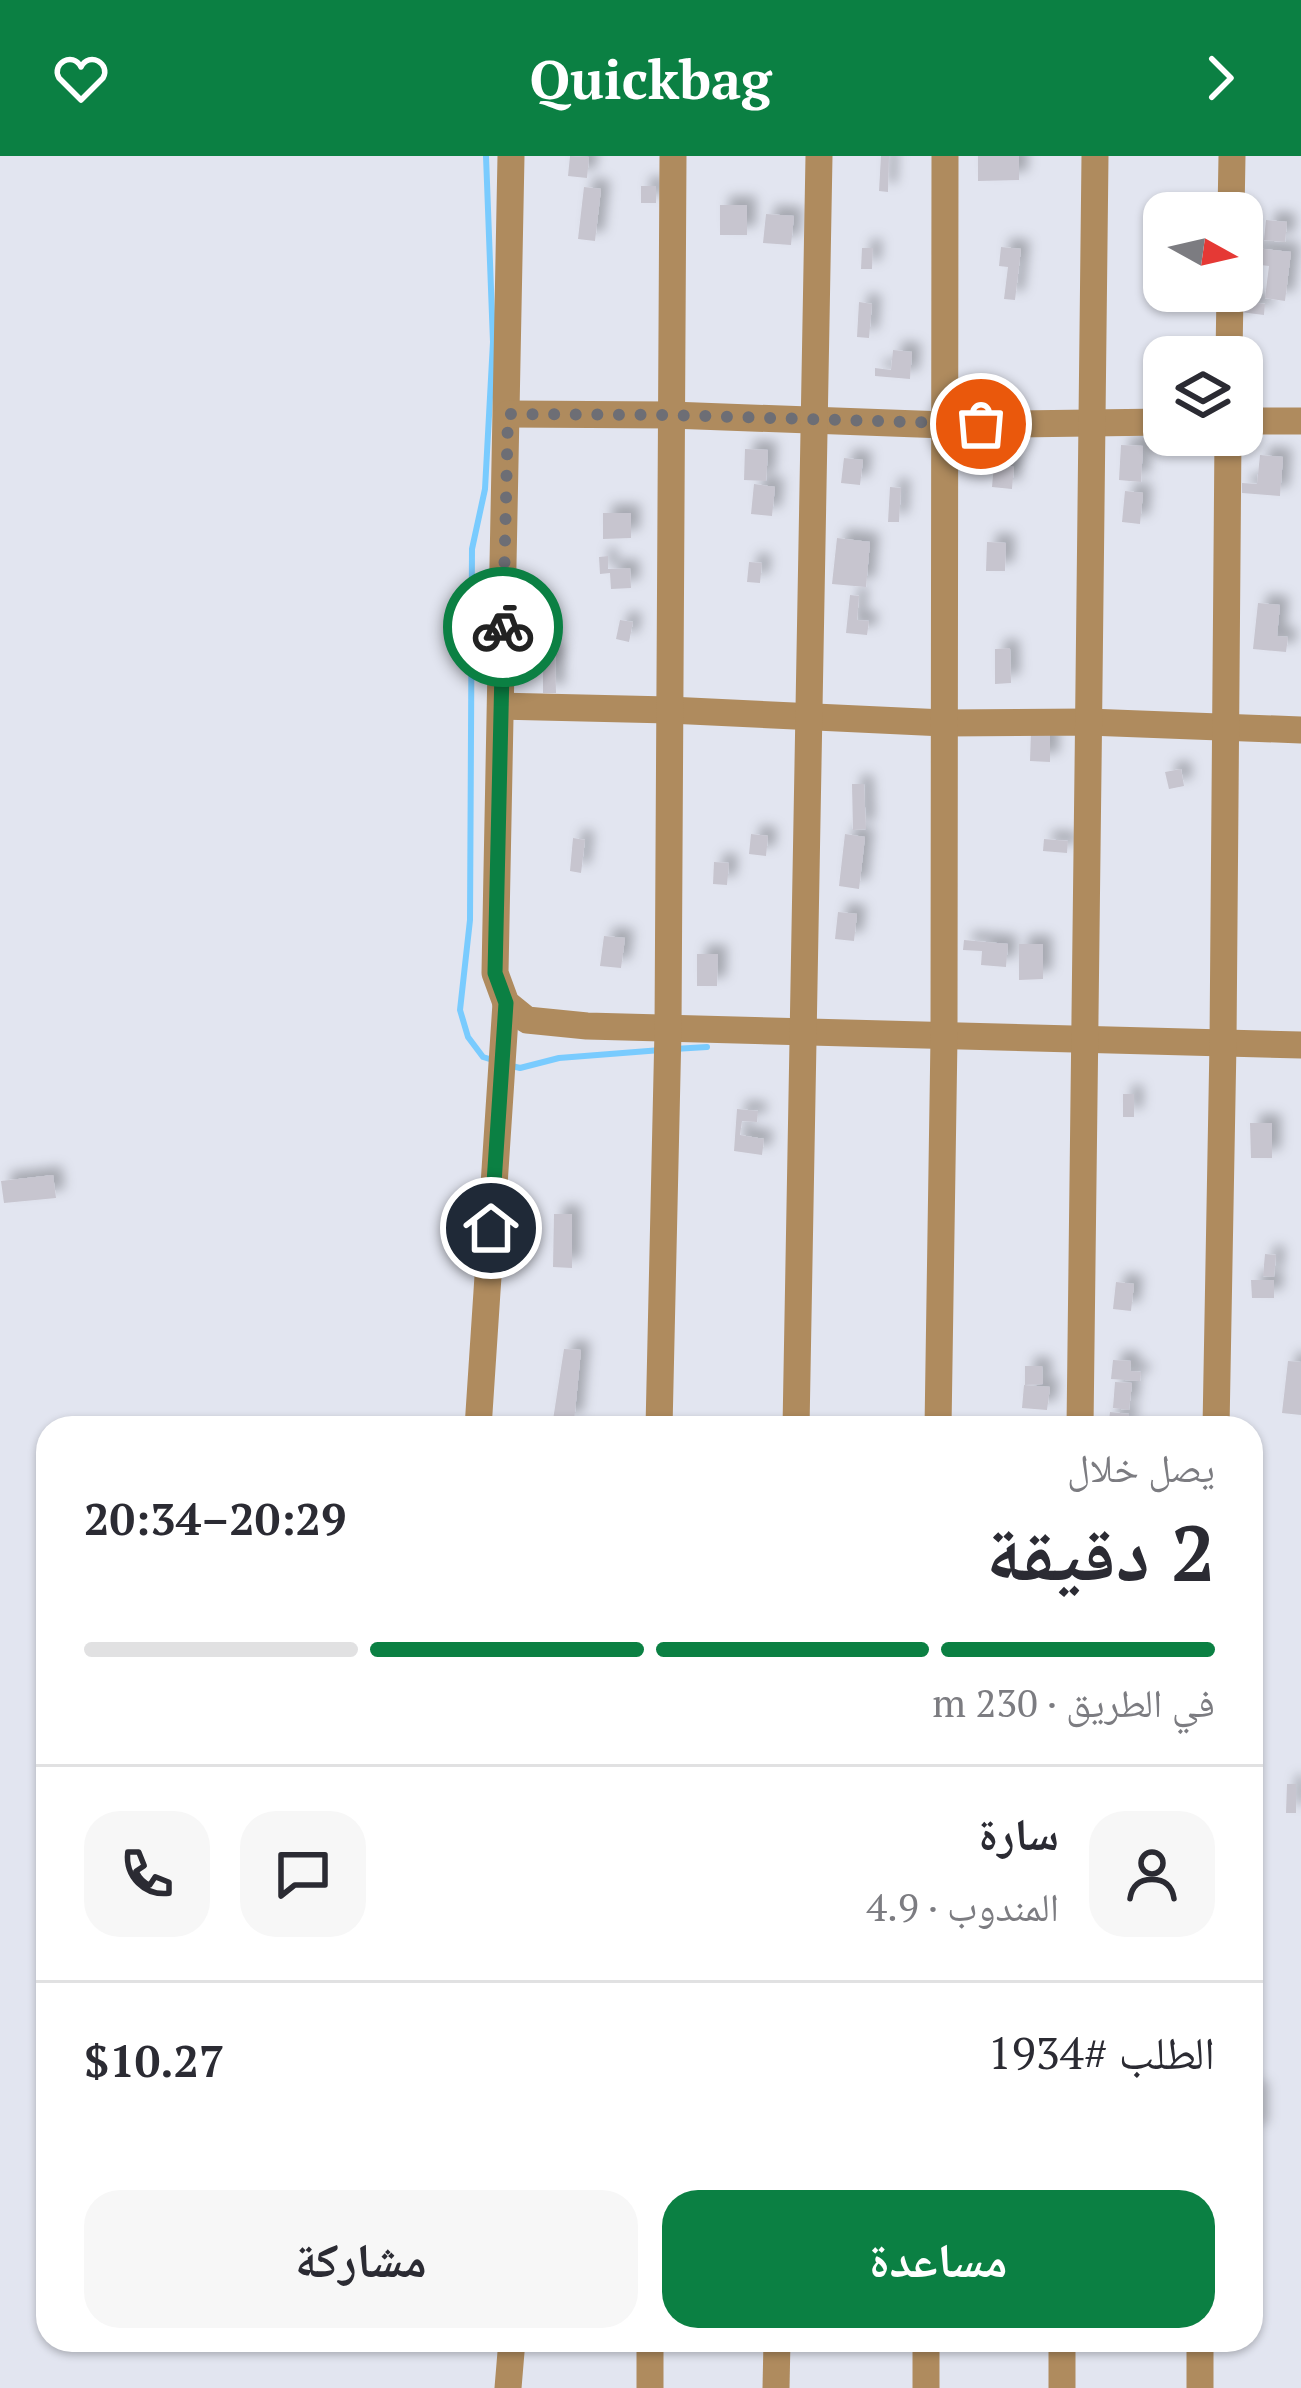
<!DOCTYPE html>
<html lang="ar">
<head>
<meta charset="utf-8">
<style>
	:root { --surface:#fff; --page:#f7f7f7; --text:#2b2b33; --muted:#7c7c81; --line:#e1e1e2; --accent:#0b8043 }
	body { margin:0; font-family:"PT Serif","Noto Naskh Arabic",serif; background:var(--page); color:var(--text); direction:rtl; height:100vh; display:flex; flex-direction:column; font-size:45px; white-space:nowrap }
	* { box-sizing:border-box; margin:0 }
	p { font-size:39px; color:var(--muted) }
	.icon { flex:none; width:66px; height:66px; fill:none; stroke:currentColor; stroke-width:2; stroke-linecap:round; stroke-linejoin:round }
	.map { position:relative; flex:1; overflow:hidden; direction:ltr }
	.panel { position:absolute; left:36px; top:1260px; width:1227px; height:936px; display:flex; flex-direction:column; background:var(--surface); border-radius:36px; box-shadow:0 3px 9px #0004; direction:rtl }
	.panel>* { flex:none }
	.needle { width:78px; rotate:98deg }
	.buttons { position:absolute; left:1143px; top:36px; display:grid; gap:24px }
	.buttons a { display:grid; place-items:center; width:120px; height:120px; border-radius:24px; background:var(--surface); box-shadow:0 3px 9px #0004; font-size:60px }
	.pin { position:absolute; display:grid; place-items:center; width:102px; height:102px; color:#fff; margin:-51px; border:6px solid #fff; border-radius:50%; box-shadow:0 3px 12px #0007 }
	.courier { position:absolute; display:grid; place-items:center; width:120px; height:120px; margin:-60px; border:9px solid #0b8043; border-radius:50%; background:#fff; color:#222; box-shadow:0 3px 15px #0007 }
	.overview em { font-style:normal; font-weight:800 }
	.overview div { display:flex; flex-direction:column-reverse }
	.overview { display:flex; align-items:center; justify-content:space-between; height:204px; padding:0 48px }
	h1 { font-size:78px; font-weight:800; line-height:90px }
	.bar { display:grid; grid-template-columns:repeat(4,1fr); gap:18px 12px; align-content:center; height:144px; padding:0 48px }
	.bar i { height:15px; border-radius:9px; background:var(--line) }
	.bar .selected { background:var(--accent) }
	.bar p { grid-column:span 4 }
	.line { display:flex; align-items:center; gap:30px; padding:0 48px; border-top:3px solid var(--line) }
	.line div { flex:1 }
	.round { display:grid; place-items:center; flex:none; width:126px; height:126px; border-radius:36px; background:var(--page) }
	.cta { display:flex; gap:24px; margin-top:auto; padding:24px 48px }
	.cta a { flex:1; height:138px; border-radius:36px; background:var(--accent); color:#fff; font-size:48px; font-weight:800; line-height:138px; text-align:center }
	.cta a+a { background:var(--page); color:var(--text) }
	header { display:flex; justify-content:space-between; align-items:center; height:156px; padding:0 48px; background:var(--accent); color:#fff; font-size:54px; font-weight:800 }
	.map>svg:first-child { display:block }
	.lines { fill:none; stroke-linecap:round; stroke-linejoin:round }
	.stream { stroke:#79cbfe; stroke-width:6 }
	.building { fill:#c7c5cf; filter:url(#shadow) }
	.minor { stroke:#af8b5e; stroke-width:27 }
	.done { stroke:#6d6e75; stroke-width:12; stroke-dasharray:0 21.6 }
	.route { stroke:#0b8043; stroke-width:15 }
</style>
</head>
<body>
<header><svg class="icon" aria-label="forward" viewBox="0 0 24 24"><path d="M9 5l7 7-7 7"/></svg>Quickbag<svg class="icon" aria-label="heart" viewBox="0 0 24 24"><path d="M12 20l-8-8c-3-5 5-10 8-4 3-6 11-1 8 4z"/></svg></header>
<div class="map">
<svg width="1301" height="2232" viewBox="0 0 1301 2232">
	<defs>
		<filter id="shadow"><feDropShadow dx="9" dy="-9" stdDeviation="6" flood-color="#0004"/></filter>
	</defs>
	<rect width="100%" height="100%" fill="#e2e5f0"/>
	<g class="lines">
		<g class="stream">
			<polyline points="486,0 493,186 485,333 472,393 470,764 460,854 468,881 483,901 496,905"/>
			<polyline points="674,893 707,891"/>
			<polyline points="508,909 520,912 559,902 661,894"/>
		</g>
	</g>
	<g class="building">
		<polygon points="570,0 589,1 587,22 568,20"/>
		<polygon points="881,0 889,0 888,36 879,35"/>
		<polygon points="978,0 1019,0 1019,24 978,25"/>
		<rect x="641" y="30" width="15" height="17"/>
		<polygon points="584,31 601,33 595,85 578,83"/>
		<rect x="720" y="49" width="27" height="30"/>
		<polygon points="766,58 794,60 791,89 763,87"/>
		<polygon points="1266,64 1287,66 1285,86 1264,84"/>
		<polygon points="1001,91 1021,93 1015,144 1004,143 1008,111 999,110"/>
		<polygon points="862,92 873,92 872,113 861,113"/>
		<polygon points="1254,92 1291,96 1285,145 1265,142 1269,110 1252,108"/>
		<polygon points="1241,145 1265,148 1264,159 1240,156"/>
		<polygon points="859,146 872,148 869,182 857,181"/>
		<polygon points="893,194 912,196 910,223 875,220 875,212 891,214"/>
		<polygon points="1121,289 1143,290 1141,326 1119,324"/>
		<polygon points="745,293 768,294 766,325 744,324"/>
		<polygon points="1260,299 1283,301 1280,340 1242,337 1242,327 1257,328"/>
		<polygon points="844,302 863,304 860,329 841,327"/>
		<polygon points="994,308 1014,311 1012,333 992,331"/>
		<polygon points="754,328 775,331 772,360 751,358"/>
		<polygon points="890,331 901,332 899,366 888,366"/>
		<polygon points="1125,335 1143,337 1140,368 1122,366"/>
		<polygon points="603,357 631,357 631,382 603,383"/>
		<polygon points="837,382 870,386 866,431 832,428"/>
		<polygon points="987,386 1006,387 1005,415 986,415"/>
		<polygon points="608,400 608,413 630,412 631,432 611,433 610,417 600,418 599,401"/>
		<polygon points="749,406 762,407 760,427 747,426"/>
		<polygon points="850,439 859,440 857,464 869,465 867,479 846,477"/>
		<polygon points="1258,447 1280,449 1277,480 1288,481 1286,496 1253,493"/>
		<polygon points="620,464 633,466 629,486 616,483"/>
		<polygon points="1010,492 1011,527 995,528 995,493"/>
		<polygon points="555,496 556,537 543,537 543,497"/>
		<polygon points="1031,576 1050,577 1050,606 1030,605"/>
		<polygon points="1181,613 1184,630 1169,633 1165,616"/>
		<polygon points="852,628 864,628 866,673 853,674"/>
		<polygon points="751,678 768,680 766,700 749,698"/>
		<polygon points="845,678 865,681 859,733 839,730"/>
		<polygon points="573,682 585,684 581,717 570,715"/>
		<polygon points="1044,683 1068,685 1067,697 1043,695"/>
		<polygon points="714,706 729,707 727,729 713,728"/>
		<polygon points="838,756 857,758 854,785 835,783"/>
		<polygon points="604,780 625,782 621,812 600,810"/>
		<polygon points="964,784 1008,788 1006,811 981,809 982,795 963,794"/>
		<polygon points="1019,788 1043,788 1043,823 1019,824"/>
		<polygon points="697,798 718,798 717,830 697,830"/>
		<rect x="1123" y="938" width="11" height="23"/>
		<polygon points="737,953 758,955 757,966 742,965 740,979 764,983 762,999 734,995"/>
		<polygon points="1250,967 1272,967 1272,1002 1251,1002"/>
		<polygon points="53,1019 56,1042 4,1047 1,1025"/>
		<polygon points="554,1058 572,1058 572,1112 553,1111"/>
		<polygon points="1265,1098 1276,1099 1274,1121 1263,1120"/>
		<polygon points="1251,1124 1274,1124 1274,1142 1252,1142"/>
		<polygon points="1116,1126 1134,1128 1131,1155 1113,1153"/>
		<polygon points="564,1193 581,1194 574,1266 553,1264"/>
		<polygon points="1113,1204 1131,1205 1130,1215 1141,1216 1140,1225 1111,1223"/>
		<polygon points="1288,1205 1301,1206 1301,1259 1282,1257"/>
		<polygon points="1025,1210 1042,1210 1043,1228 1025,1229"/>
		<polygon points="1115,1226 1132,1227 1129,1254 1113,1252"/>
		<polygon points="1024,1229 1050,1231 1047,1254 1022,1252"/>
		<polygon points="1110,1256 1129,1258 1128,1272 1108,1272"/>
		<polygon points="1287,1628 1296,1628 1296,1657 1286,1657"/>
		<rect x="1251" y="1934" width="8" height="43"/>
	</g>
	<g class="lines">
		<g class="minor">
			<polyline points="511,0 495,817 506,847 527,864 587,870 1301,889"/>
			<polyline points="1231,57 1232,0"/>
			<polyline points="1229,201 1230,135"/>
			<polyline points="508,258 671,259 945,269 1164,266"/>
			<polyline points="1242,265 1301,265"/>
			<polyline points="501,550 669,554 944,567 1088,566 1301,574"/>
			<polyline points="478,1272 506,847"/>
			<polyline points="659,1272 668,874 673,0"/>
			<polyline points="796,1272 819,0"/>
			<polyline points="938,1272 944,881 945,0"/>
			<path d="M1080 1272C1088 848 1088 424 1095 0"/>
			<polyline points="1216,1272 1223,887 1228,279"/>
			<polyline points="650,2184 650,2232"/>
			<polyline points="508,2232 512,2184"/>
			<polyline points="776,2232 777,2184"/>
			<polyline points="926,2232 926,2184"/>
			<polyline points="1062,2232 1062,2184"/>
			<polyline points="1200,2232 1200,2184"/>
		</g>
	</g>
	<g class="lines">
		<polyline class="done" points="503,471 508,258 670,259 981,268"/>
		<polyline class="route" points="491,1072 506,847 495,817 503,471"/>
	</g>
</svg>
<div class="buttons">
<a><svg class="needle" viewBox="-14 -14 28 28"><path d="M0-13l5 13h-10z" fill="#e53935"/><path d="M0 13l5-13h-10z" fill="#7c7c81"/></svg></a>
<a><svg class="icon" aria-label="layers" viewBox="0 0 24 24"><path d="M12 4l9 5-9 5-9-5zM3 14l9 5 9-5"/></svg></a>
</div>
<div class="pin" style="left:981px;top:268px;background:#ea580c"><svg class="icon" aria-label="bag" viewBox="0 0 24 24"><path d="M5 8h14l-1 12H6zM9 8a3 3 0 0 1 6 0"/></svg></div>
<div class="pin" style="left:491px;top:1072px;background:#1f2937"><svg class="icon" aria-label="home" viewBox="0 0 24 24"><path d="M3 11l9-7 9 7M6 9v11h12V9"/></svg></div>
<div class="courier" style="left:503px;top:471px"><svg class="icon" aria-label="bike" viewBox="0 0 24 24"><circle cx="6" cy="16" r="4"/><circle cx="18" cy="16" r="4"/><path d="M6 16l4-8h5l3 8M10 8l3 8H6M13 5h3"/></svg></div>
<section class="panel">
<div class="overview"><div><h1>2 دقيقة</h1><p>يصل خلال</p></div><em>20:29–20:34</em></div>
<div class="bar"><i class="selected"></i><i class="selected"></i><i class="selected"></i><i></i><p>في الطريق · 230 m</p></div>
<div class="line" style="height:216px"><a class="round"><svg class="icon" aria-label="person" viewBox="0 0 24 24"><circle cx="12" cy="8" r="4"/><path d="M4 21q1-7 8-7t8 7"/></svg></a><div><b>سارة</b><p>المندوب · 4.9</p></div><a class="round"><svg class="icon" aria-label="chat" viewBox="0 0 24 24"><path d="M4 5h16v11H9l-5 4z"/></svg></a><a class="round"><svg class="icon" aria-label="phone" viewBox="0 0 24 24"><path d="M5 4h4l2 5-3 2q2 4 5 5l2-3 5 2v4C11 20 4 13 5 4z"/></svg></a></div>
<div class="line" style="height:156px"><div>الطلب #1934</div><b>$10.27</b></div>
<div class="cta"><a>مساعدة</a><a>مشاركة</a></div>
</section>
</div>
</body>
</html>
